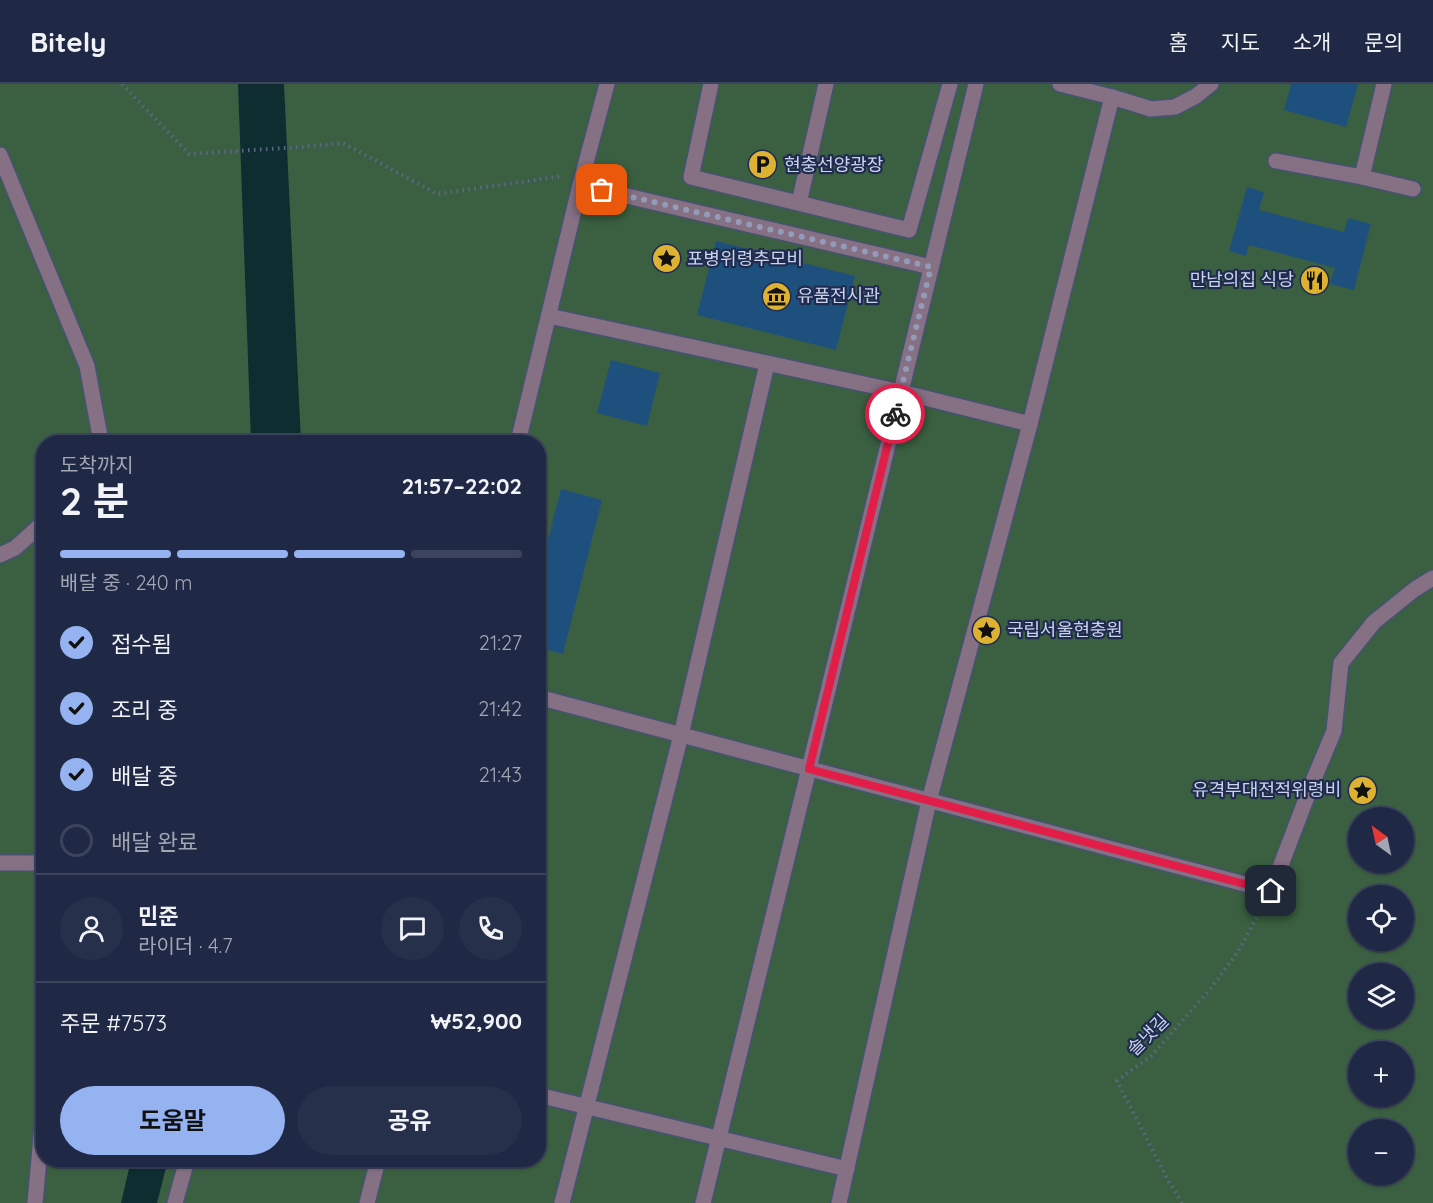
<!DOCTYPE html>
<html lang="ko">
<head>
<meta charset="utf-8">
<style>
	:root { --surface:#1f2844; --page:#27304b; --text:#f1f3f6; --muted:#a1a6b2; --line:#3c445d; --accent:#95b2f1 }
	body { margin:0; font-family:Quicksand,"Noto Sans KR",sans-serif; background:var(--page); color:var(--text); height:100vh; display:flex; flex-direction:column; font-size:22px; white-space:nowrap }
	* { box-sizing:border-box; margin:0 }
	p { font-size:20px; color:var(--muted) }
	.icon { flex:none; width:33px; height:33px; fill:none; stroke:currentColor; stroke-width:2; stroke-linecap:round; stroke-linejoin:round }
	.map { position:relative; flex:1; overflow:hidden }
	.drawer { position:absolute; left:36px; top:351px; width:510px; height:732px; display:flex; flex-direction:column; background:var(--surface); border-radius:24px; box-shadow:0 2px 4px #0004,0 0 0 2px var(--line) }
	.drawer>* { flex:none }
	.needle { width:39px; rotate:327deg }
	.fabs { position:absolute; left:1348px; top:723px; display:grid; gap:12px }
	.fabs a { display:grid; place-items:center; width:66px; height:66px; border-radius:50%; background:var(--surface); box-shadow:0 2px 4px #0004,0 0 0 2px var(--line); font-size:30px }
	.pin { position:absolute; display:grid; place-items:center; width:51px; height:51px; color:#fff; margin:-26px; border-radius:12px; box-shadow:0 3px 9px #0006 }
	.courier { position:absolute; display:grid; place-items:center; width:60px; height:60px; margin:-30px; border:4px solid #e11d48; border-radius:50%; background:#fff; color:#222; box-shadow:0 2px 8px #0007 }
	.headline em { font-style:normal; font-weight:700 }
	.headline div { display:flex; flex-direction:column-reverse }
	.headline { display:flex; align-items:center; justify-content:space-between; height:102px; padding:0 24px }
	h1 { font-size:39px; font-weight:700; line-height:45px }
	.bar { display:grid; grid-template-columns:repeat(4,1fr); gap:9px 6px; align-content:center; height:72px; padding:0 24px }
	.bar i { height:8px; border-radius:4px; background:var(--line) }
	.bar .selected { background:var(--accent) }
	.bar p { grid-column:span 4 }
	.line { display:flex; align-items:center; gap:15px; padding:0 24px; border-top:2px solid var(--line) }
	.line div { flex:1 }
	.round { display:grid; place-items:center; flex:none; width:63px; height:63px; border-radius:32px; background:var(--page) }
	ol { padding:0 24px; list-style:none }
	li { display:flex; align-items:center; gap:18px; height:66px }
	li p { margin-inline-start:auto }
	li .icon { padding:6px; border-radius:50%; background:var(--accent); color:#111; stroke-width:4 }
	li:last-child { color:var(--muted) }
	li i { width:33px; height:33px; border:3px solid var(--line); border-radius:50% }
	.button { display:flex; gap:12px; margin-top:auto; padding:12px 24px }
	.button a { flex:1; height:69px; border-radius:36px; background:var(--accent); color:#111; font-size:24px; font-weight:700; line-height:69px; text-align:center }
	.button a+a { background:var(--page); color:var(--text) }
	header { display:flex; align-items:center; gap:36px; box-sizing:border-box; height:84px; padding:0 30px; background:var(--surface); border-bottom:2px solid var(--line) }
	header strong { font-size:28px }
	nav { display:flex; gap:33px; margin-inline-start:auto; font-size:21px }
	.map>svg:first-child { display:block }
	.green { fill:#3b6041; fill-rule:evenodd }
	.water { fill:#0d2d31 }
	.building { fill:#1e507e }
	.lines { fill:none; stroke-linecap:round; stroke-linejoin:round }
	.minor-casing { stroke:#465274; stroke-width:18 }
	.path { stroke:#5d6889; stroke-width:4; stroke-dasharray:1.5 4.5; stroke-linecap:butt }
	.minor { stroke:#867084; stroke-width:15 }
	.done { stroke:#929cb9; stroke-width:6; stroke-dasharray:0 10.8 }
	.route { stroke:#e11d48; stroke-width:8 }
	.labels { text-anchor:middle; stroke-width:4.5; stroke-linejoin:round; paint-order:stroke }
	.poi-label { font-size:18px; fill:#cbd4ec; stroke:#1f2b4f; text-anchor:start }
	.street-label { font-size:18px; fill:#cbd4ec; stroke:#1f2b4f }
</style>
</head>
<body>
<header>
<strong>Bitely</strong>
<nav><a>홈</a><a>지도</a><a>소개</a><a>문의</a></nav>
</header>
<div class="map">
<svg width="1433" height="1119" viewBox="0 0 1433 1119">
	<rect width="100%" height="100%" fill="#29355a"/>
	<path class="green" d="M0 0H1433V1119H0ZM44 358H538V1076H44ZM1359 734H1404V778H1359ZM1359 812H1404V856H1359ZM1359 890H1404V934H1359ZM1359 968H1404V1012H1359ZM1359 1046H1404V1090H1359Z"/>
	<g class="water">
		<polygon points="238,0 284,0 301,358 251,358"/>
		<polygon points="131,1076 168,1076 157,1119 121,1119"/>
	</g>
	<g class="building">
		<polygon points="1291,0 1358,0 1346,43 1284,26"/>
		<polygon points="1247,103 1264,108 1259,126 1344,148 1348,134 1371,140 1354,206 1330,200 1335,184 1249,161 1246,172 1229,167"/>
		<polygon points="716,157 855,192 836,266 697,231"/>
		<polygon points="611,276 660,289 647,342 597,329"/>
		<polygon points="561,405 602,416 563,570 538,563 538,494"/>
	</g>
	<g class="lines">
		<defs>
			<g id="minor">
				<polyline points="711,0 691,93 909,146 950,0"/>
				<polyline points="1060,0 1112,13 1151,25 1175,23 1196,12 1211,0"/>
				<polyline points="0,71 87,282 101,358"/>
				<polyline points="1276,77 1362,93 1384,0"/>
				<polyline points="1362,93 1413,105"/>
				<polyline points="580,101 931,183"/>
				<polyline points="799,119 826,0"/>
				<polyline points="549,232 901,308 1030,340"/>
				<polyline points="518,358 580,101 607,0"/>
				<polyline points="0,471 15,464 44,438"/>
				<polyline points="538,613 1271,807 1313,697 1334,647 1341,579 1374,538 1415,505 1433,494"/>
				<polyline points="0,779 44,779"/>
				<polyline points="538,1011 847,1085"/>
				<polyline points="35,1119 44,1019"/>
				<polyline points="175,1119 187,1076"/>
				<polyline points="367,1119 378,1076"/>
				<polyline points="562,1119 681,651 767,280"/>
				<polyline points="703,1119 976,0"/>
				<polyline points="839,1119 929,717 1030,340 1112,13"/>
			</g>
		</defs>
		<use href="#minor" class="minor-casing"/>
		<g class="path">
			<polyline points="122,0 189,70 301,63 343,59 437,110 563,92"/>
			<polyline points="1182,1119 1169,1098 1117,997 1151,972 1212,903 1237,869 1262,824"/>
		</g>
		<use href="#minor" class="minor"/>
	</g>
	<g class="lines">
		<polyline class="done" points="602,106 931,183 895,330"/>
		<polyline class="route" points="895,330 809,685 1271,807"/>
	</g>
	<defs>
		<symbol id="parking-disc" viewBox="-11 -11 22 22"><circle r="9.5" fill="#ddb233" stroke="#1f2b4f"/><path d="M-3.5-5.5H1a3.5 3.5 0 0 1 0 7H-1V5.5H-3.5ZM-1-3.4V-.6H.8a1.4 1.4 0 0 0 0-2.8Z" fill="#111"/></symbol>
		<symbol id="sight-disc" viewBox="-11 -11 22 22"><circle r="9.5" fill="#ddb233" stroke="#1f2b4f"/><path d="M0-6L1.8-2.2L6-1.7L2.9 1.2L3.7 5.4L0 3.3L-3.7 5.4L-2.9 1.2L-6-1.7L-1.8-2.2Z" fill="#111"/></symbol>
		<symbol id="restaurant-disc" viewBox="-11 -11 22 22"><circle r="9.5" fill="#ddb233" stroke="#1f2b4f"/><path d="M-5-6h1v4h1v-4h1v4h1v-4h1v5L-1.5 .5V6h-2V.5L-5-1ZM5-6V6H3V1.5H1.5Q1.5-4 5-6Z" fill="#111"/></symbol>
		<symbol id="museum-disc" viewBox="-11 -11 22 22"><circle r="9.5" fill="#ddb233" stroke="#1f2b4f"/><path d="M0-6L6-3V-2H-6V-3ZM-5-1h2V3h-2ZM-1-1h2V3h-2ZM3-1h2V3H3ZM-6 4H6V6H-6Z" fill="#111"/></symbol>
	</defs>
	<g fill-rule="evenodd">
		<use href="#parking-disc" x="746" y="64" width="33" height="33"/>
		<use href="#sight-disc" x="650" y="158" width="33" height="33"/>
		<use href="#restaurant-disc" x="1298" y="180" width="33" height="33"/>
		<use href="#museum-disc" x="760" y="196" width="33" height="33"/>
		<use href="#sight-disc" x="970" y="530" width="33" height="33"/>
		<use href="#sight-disc" x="1346" y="690" width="33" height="33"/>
	</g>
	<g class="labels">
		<g class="poi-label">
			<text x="784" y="87">현충선양광장</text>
			<text x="687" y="181">포병위령추모비</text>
			<text x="1294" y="202" text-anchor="end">만남의집 식당</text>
			<text x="797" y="218">유품전시관</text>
			<text x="1007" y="552">국립서울현충원</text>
			<text x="1341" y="712" text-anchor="end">유격부대전적위령비</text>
		</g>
		<g class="street-label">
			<text transform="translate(1148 951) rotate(-45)" y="6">솔냇길</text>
		</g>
	</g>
</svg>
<div class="fabs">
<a><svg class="needle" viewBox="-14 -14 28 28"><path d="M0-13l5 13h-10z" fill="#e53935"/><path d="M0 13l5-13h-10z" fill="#a1a6b2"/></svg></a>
<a><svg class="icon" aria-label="locate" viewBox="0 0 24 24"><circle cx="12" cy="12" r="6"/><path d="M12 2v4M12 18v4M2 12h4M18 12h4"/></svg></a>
<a><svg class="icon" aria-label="layers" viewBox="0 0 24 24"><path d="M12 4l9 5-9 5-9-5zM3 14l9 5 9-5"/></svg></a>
<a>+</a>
<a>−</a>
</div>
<div class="pin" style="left:602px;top:106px;background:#ea580c"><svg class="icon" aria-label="bag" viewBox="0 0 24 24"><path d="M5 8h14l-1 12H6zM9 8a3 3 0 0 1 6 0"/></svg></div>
<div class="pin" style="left:1271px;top:807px;background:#1f2937"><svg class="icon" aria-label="home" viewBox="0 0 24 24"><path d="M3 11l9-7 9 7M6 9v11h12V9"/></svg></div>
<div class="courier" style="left:895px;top:330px"><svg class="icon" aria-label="bike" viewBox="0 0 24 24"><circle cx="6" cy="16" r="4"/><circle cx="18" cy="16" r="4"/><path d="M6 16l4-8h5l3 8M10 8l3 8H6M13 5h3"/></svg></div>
<section class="drawer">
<div class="headline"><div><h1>2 분</h1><p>도착까지</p></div><em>21:57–22:02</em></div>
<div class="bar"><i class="selected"></i><i class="selected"></i><i class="selected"></i><i></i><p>배달 중 · 240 m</p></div>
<ol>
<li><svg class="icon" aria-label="check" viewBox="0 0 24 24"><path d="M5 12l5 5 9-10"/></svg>접수됨<p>21:27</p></li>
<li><svg class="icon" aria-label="check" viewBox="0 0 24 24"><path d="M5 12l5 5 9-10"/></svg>조리 중<p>21:42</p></li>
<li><svg class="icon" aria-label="check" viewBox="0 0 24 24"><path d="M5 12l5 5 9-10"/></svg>배달 중<p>21:43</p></li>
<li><i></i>배달 완료</li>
</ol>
<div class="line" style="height:108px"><a class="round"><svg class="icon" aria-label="person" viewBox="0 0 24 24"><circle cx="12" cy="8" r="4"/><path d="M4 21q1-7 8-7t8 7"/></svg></a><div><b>민준</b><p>라이더 · 4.7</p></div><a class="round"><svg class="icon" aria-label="chat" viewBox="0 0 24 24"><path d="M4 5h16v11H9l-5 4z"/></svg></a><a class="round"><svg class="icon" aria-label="phone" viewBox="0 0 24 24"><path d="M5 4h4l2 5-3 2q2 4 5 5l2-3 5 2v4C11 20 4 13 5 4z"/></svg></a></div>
<div class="line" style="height:78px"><div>주문 #7573</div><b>₩52,900</b></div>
<div class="button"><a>도움말</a><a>공유</a></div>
</section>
</div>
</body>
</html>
